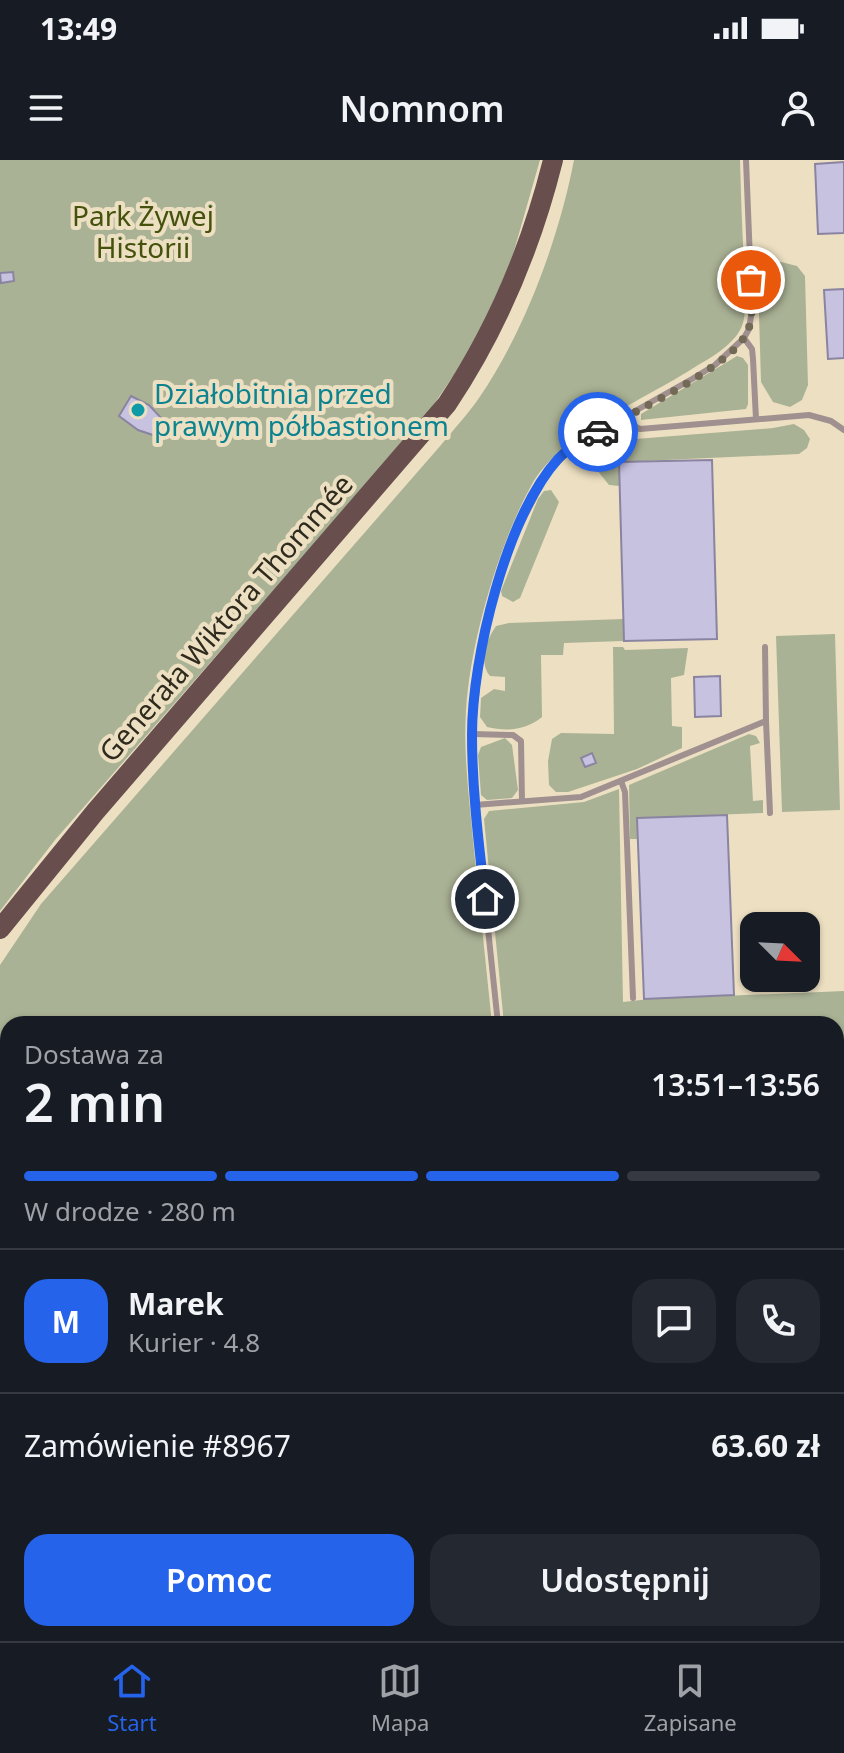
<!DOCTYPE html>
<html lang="pl">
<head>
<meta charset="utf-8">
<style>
	:root { --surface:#171b24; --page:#242831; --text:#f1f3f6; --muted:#9ea1a6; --line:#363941; --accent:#2563eb }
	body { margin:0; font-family:"Noto Sans",sans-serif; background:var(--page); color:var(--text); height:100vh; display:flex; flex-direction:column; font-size:30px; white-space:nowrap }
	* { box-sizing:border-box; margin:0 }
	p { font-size:26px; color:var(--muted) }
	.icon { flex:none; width:44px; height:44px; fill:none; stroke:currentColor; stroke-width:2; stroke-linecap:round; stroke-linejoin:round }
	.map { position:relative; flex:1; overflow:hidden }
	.details { position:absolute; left:0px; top:856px; width:844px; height:626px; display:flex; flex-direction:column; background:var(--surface); border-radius:24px 24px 0 0; box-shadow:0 2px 6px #0004 }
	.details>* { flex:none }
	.needle { width:52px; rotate:114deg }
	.fabs { position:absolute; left:740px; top:752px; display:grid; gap:16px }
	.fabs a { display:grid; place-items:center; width:80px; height:80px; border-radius:16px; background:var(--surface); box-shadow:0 2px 6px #0004; font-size:40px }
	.pin { position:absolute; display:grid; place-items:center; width:68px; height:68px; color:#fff; margin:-34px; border:4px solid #fff; border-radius:50%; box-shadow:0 2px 8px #0007 }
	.courier { position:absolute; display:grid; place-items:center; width:80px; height:80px; margin:-40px; border:6px solid #2563eb; border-radius:50%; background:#fff; color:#222; box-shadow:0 2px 10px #0007 }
	.summary em { font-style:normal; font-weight:600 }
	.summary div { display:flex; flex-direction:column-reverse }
	.summary { display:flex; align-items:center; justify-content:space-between; height:136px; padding:0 24px }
	h1 { font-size:52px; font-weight:600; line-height:60px }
	.bar { display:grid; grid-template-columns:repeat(4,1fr); gap:12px 8px; align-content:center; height:96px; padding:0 24px }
	.bar i { height:10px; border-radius:6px; background:var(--line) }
	.bar .current { background:var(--accent) }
	.bar p { grid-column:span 4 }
	.line { display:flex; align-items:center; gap:20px; padding:0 24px; border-top:2px solid var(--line) }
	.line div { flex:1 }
	.round { display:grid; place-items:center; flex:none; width:84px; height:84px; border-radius:24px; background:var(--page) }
	.cta { display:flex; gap:16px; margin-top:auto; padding:16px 24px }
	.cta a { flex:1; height:92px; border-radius:24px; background:var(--accent); color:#fff; font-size:32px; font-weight:600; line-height:92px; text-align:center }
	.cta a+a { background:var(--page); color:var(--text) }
	.status { display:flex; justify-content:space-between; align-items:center; height:56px; padding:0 40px; background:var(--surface); direction:ltr }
	.status svg { height:22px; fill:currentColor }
	header { display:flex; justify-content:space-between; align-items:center; height:104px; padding:0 24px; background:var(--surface); font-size:36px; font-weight:600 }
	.menu { display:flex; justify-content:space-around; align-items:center; height:112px; border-top:2px solid var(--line); background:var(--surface); font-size:22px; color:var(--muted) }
	.menu a { display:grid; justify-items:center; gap:4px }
	.menu .current { color:var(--accent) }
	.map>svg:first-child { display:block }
	.green { fill:#aab295 }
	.building { fill:#c7c2e0; stroke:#8a84a1; stroke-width:2 }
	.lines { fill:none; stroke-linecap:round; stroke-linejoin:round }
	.service { stroke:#a09090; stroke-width:6 }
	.primary { stroke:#694e4e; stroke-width:20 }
	.done { stroke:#726a57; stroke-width:8; stroke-dasharray:0 14.4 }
	.route { stroke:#2563eb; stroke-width:10 }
	.culture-dot { fill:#0f9aa8; stroke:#ede0c2; stroke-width:3 }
	.labels { text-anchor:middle; stroke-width:8; stroke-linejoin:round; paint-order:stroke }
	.park-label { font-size:28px; fill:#44520e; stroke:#ede0c2 }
	.culture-label { font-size:28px; fill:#0d838f; stroke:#ede0c2; text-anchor:start }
	.street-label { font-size:28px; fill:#2f2a1e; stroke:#ede0c2 }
</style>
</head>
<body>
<div class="status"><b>13:49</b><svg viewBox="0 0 49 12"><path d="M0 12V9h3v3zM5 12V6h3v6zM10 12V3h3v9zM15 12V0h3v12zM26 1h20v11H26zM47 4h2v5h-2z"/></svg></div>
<header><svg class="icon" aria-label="menu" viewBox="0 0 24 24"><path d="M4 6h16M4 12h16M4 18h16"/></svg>Nomnom<svg class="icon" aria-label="person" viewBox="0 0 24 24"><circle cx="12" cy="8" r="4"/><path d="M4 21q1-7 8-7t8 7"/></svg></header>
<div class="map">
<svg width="844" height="1481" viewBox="0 0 844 1481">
	<rect width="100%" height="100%" fill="#ede0c2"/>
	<g class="green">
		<polygon points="0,0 540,0 506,119 474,185 426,256 55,680 0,751"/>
		<path d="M574 0H740C741 34 742 68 744 103 744 121 748 144 743 163 737 183 712 197 695 207 646 239 559 274 531 326 498 386 470 483 466 551 463 597 470 644 474 690 480 748 486 806 492 864H8V1474H517L533 1481H0V805L41 744 441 285C454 269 468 254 479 238 525 171 559 78 574 0Z"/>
		<polygon points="777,101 797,106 805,116 808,225 802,240 790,247 773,242 761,222 758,121 760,112"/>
		<polygon points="737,196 743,198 748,205 748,244 746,249 641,260 641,254"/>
		<polygon points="794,264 804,270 810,279 807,288 799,294 620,302 620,326 609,325 597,310 611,285 623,280 773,268"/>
		<polygon points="551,330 559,342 520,438 513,442 502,436 501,431 538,339 544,331"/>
		<path d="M623 459 624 481 564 483 563 495H541L542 557C526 570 507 572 487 567L480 557 481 538 494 529 505 531V517L490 516C478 502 487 479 496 466L509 463Z"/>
		<polygon points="835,474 840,650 782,652 776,476"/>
		<polygon points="613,487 623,487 625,490 688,488 684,515 671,518 672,566 682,567 682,588 637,609 568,632 556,632 549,625 548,601 552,579 561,573 614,574"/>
		<polygon points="749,574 756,576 760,583 750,586 753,641 763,640 763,653 637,658 638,679 630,679 629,625"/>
		<polygon points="505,578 512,585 518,630 512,638 487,640 481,635 478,595 481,587"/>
		<polygon points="619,629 623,842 650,839 844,831 844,1209 836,1209 836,864 504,864 484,659 489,651 584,642"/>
		<polygon points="844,1254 844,1329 836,1325 836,1255"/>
	</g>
	<g class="building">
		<polygon points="844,2 844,73 818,74 815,4"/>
		<polygon points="13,112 14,121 1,123 0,113"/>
		<polygon points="844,129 844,198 828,199 824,130"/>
		<polygon points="131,236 149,245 163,260 160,269 153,275 138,270 119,256"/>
		<polygon points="712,300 717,479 624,481 619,302"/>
		<polygon points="720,516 721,556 695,557 694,517"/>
		<polygon points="592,593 596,603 585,607 581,598"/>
		<polygon points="727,655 734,835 644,839 637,658"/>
		<polygon points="7,986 8,986 8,1025 0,1022 0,1004"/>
		<polygon points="0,1054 6,1067 6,1078 0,1088"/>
	</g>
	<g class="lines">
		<g class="service">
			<polyline points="746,0 752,150 749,169 744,178 752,189 753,199 756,259"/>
			<polyline points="626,256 632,265 640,269 809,255 831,261 844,270"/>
			<polyline points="766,561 770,653"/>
			<polyline points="472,574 513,575 521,581 522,641"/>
			<polyline points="621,621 625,632 633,838"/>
			<polyline points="475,645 581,637 766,561 765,487"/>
			<polyline points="498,864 475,645 472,574 481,489 490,446 515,375 546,315 573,286 692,219 715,205 744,178"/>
			<polyline points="836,1332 844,1336"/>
			<polyline points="0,1405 8,1404"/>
			<polyline points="560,1474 560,1481"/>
			<polyline points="589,1474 604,1481"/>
		</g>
		<path class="primary" d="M0 769 95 652 447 244C497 169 531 88 553 0"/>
	</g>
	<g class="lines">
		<path class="done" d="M598 272C632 252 735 206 748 170 754 155 751 137 751 120"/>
		<path class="route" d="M485 739C479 685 472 630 472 575 472 498 506 357 558 299 569 287 584 280 598 272"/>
	</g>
	<circle class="culture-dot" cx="138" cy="250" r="8"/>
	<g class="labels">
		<g class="park-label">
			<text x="143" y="66">Park Żywej<tspan x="143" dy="32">Historii</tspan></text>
		</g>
		<g class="culture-label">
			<text x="154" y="244">Działobitnia przed<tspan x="154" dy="32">prawym półbastionem</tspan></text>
		</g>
		<g class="street-label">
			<text transform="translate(226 458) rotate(-49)" y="10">Generała Wiktora Thommée</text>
		</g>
	</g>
</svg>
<div class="fabs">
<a><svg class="needle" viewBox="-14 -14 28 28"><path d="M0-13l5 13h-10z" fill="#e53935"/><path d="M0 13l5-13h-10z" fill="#9ea1a6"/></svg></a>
</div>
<div class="pin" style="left:751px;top:120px;background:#ea580c"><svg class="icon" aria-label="bag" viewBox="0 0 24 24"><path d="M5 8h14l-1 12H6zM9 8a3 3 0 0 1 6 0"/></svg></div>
<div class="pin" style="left:485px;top:739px;background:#1f2937"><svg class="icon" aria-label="home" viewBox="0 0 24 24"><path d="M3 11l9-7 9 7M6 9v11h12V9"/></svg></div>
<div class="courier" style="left:598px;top:272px"><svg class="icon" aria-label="car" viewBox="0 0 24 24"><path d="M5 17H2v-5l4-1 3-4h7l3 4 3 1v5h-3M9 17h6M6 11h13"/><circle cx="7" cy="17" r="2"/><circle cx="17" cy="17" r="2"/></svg></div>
<section class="details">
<div class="summary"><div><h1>2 min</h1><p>Dostawa za</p></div><em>13:51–13:56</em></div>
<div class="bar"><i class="current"></i><i class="current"></i><i class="current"></i><i></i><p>W drodze · 280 m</p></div>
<div class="line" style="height:144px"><b class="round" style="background:var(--accent);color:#fff">M</b><div><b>Marek</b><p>Kurier · 4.8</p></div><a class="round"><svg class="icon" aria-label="chat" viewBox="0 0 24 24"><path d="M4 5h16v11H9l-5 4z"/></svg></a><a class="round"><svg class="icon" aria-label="phone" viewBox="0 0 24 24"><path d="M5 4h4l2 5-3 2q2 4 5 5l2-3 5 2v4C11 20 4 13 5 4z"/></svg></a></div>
<div class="line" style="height:104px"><div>Zamówienie #8967</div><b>63.60 zł</b></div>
<div class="cta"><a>Pomoc</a><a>Udostępnij</a></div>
</section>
</div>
<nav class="menu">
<a class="current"><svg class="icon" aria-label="home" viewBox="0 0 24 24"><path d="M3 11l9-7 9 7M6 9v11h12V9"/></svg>Start</a>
<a><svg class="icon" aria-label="map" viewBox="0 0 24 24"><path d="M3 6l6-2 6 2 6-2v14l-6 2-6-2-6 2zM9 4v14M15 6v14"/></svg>Mapa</a>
<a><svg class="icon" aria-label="saved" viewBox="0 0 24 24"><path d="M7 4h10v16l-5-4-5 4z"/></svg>Zapisane</a>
</nav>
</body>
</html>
